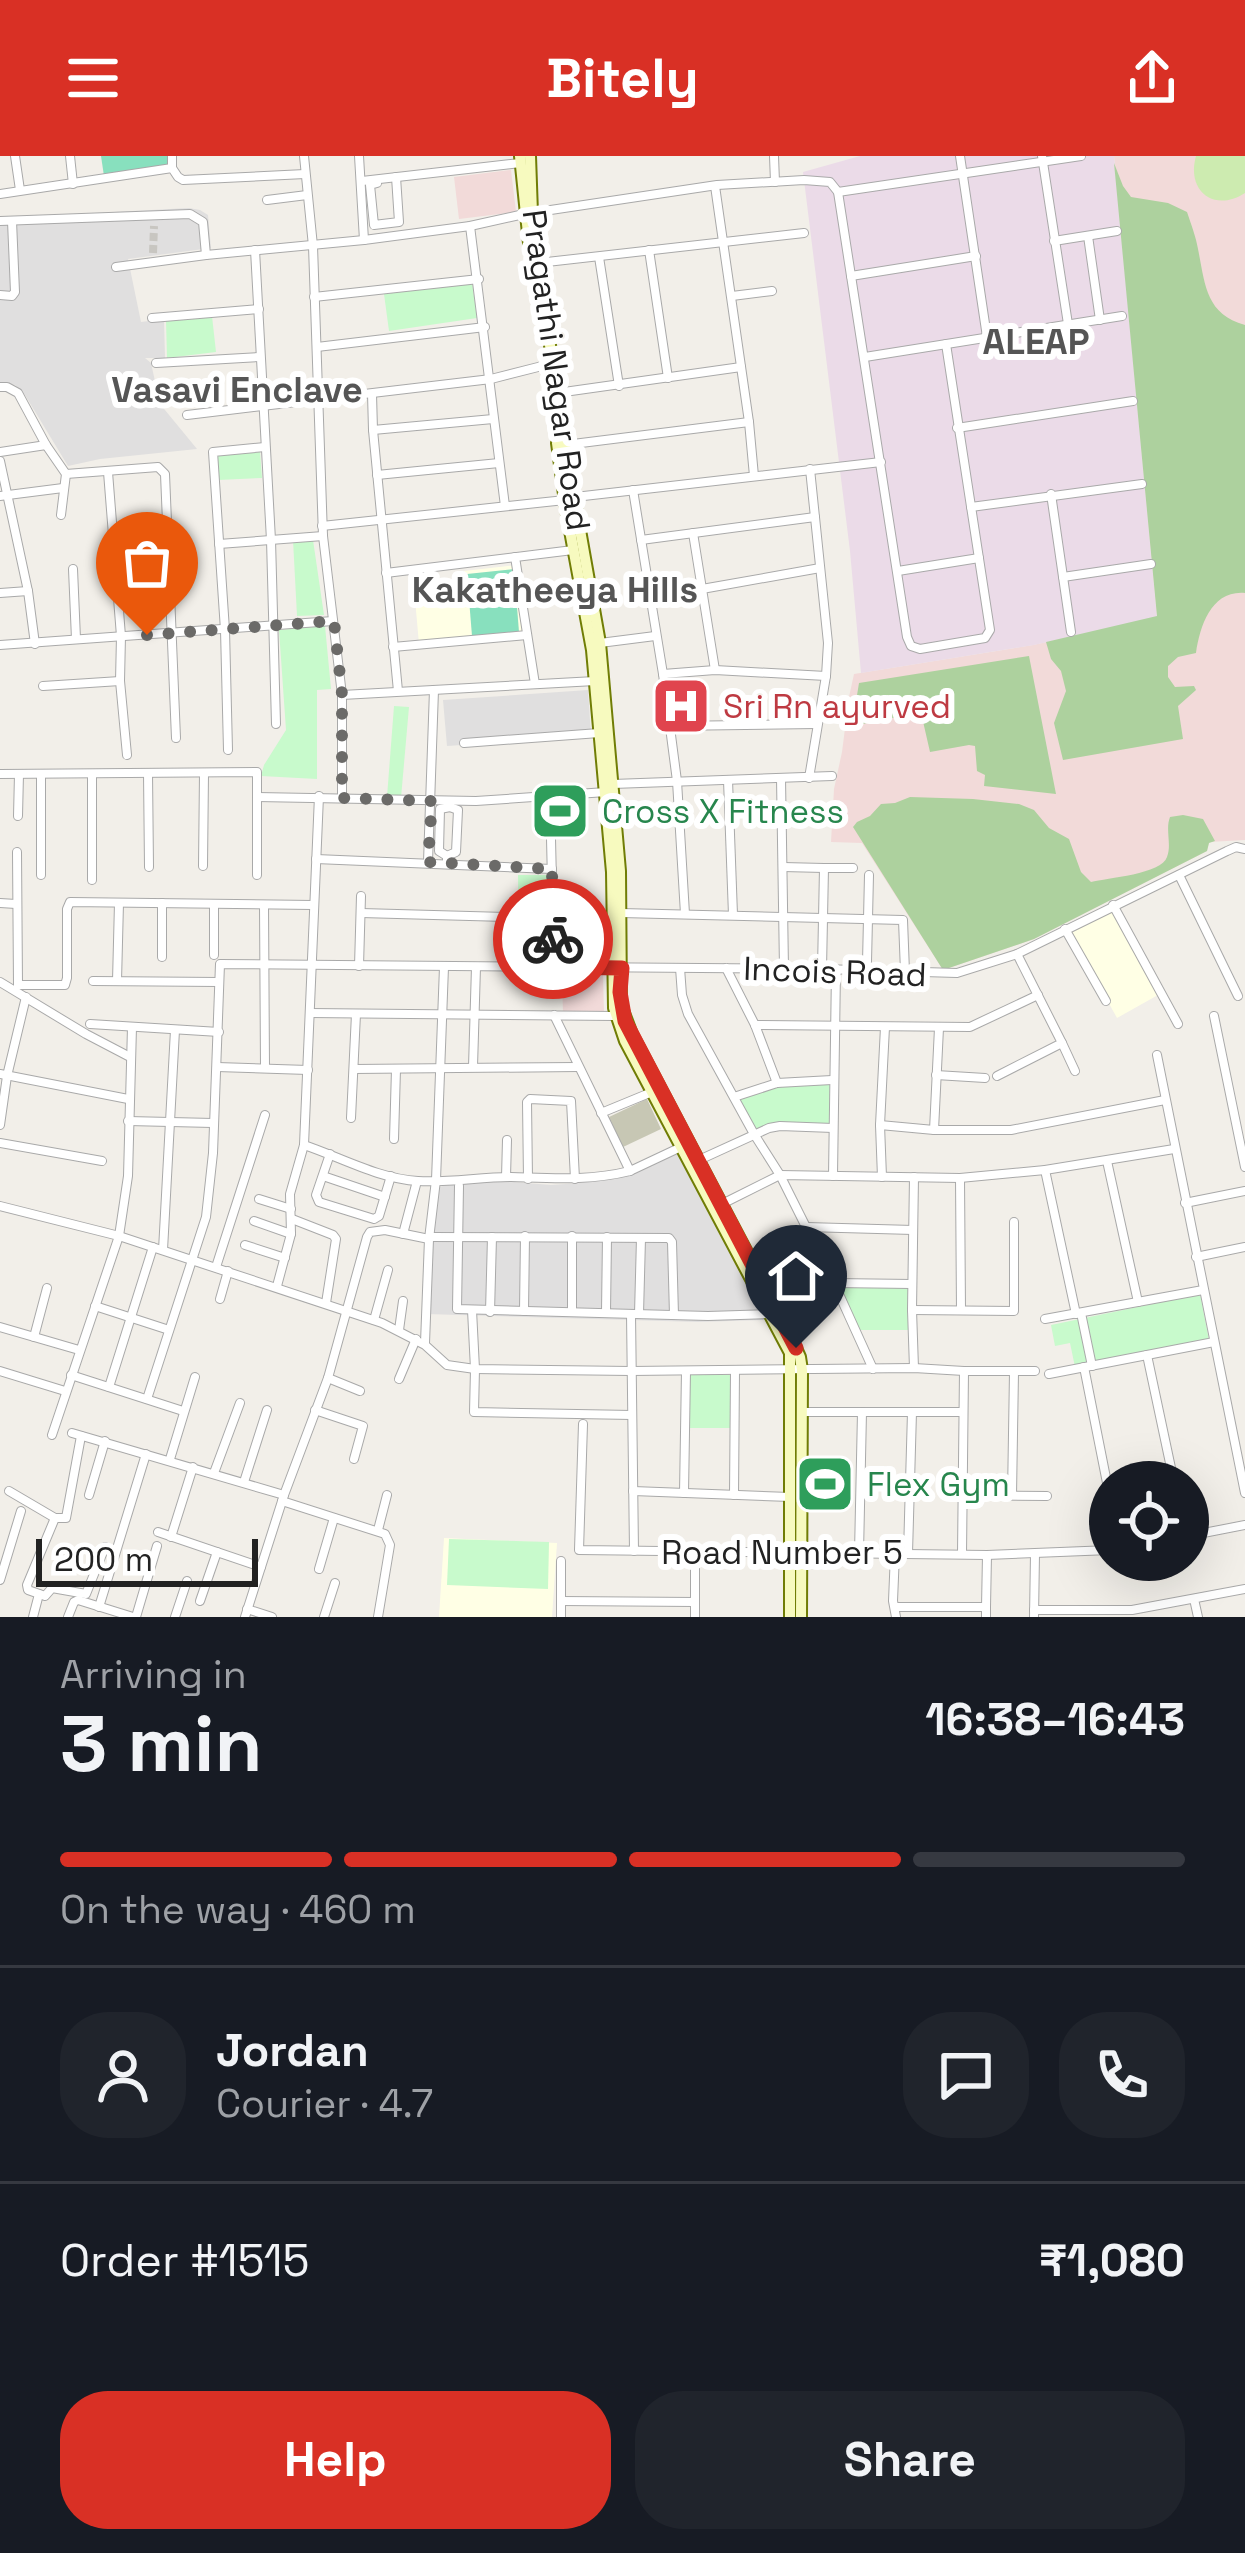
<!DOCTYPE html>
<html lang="en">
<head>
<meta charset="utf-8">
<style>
	:root { --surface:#171b24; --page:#20242c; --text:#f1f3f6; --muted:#9ea1a6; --line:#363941; --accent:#d93025 }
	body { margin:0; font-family:"Space Grotesk",sans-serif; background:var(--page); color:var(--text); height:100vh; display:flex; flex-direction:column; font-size:45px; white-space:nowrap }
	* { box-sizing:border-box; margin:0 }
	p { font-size:39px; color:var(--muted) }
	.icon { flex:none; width:66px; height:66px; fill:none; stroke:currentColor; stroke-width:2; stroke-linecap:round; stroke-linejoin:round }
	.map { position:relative; height:1461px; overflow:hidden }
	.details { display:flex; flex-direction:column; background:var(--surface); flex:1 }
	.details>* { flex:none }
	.tools { position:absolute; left:1089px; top:1305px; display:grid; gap:24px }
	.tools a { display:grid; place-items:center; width:120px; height:120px; border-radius:50%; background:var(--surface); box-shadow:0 12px 48px #0002; font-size:60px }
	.scale { position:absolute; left:36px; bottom:30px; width:222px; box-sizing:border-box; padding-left:12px; border:6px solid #222; border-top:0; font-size:33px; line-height:42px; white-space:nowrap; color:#222; -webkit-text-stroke:9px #fff; paint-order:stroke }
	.pin { position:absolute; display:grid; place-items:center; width:102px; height:102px; color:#fff; margin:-123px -51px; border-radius:50% 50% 50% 0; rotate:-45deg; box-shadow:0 0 12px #0007 }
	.pin .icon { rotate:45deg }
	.courier { position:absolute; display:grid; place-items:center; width:120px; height:120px; margin:-60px; border:9px solid #d93025; border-radius:50%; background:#fff; color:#222; box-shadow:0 3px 15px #0007 }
	.overview em { font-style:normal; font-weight:800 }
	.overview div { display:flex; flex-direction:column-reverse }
	.overview { display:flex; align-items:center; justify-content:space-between; height:204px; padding:0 60px }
	h1 { font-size:78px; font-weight:800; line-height:90px }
	.bar { display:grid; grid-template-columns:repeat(4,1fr); gap:18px 12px; align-content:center; height:144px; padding:0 60px }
	.bar i { height:15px; border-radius:9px; background:var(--line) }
	.bar .current { background:var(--accent) }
	.bar p { grid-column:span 4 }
	.line { display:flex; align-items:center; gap:30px; padding:0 60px; border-top:3px solid var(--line) }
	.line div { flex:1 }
	.round { display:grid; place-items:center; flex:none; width:126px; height:126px; border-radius:48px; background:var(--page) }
	.action { display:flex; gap:24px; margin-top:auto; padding:24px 60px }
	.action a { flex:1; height:138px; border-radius:48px; background:var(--accent); color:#fff; font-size:48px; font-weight:800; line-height:138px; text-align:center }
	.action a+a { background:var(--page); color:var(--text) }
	header { display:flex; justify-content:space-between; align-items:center; height:156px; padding:0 60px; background:var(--accent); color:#fff; font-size:54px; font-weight:800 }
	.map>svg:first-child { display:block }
	.residential { fill:#e0dfdf }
	.commercial { fill:#f2dad9 }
	.industrial { fill:#ebdbe8 }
	.education { fill:#ffffe5 }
	.construction { fill:#c7c7b4 }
	.grass { fill:#cdebb0 }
	.forest { fill:#add19e }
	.park { fill:#c8facc }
	.pitch { fill:#88e0be }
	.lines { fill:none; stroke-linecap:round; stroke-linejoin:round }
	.minor-tunnel { stroke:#c8c6c1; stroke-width:8; stroke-dasharray:8 4; stroke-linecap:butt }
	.minor-casing { stroke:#a9a9a9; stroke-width:10 }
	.secondary-casing { stroke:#707d05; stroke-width:14 }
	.minor { stroke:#fff; stroke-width:8 }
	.secondary { stroke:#f7fabf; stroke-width:10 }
	.done { stroke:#6b6a68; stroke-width:12; stroke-dasharray:0 21.6 }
	.route { stroke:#d93025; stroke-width:15 }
	.labels { text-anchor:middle; stroke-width:12; stroke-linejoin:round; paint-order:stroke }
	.street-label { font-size:33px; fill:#222; stroke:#fff }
	.health-label { font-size:33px; fill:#be3a42; stroke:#fff; text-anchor:start }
	.leisure-label { font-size:33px; fill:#27864d; stroke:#fff; text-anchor:start }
	.neighbourhood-label { font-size:36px; font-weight:bold; fill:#555; stroke:#fff }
</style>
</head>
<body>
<header><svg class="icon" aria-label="menu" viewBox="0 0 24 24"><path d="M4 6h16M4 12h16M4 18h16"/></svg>Bitely<svg class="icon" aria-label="share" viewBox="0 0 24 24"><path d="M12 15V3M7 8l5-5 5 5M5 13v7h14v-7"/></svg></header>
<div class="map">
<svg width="1245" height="1461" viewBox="0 0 1245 1461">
	<rect width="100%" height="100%" fill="#f2efe9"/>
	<g class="residential">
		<polygon points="189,52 200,54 208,59 211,92 128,103 141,166 164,163 165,202 145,202 151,207 160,248 197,293 100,303 68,310 25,239 15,229 0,227 0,62"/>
		<polygon points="588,534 591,580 447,590 443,544"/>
		<polygon points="681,991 770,1158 765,1164 698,1166 426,1158 436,1032 461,1025 503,1025 551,1029 579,1027 630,1015"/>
	</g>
	<g class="commercial">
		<polygon points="1114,0 1245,0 1245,684 1209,686 1207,695 1034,783 943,814 862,687 831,686 834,633 842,596 849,541 854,518 1033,489 1157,461"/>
		<polygon points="511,14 516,56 459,63 454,21"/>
		<polygon points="562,819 603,819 604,858 563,859"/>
	</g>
	<polygon class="industrial" points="860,0 1114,0 1157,461 1034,489 861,517 850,395 803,16"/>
	<g class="education">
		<polygon points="516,409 523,478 419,488 415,443 465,438 464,415"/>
		<polygon points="1111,754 1158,839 1117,862 1070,777"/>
		<polygon points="444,1382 557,1387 552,1461 439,1461"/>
	</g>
	<polygon class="construction" points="647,943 661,973 623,991 609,961"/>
	<path class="grass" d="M1196 0H1245V37C1214 57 1186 35 1196 0Z"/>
	<g class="forest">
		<path d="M1114 7 1123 30 1131 41 1168 47 1187 56C1191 68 1196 81 1198 93 1205 127 1205 158 1245 169V437C1212 434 1200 469 1196 497L1178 501 1168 510V521L1175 531 1194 530 1196 534 1178 550 1183 583 1063 604 1054 567 1066 535 1061 515 1051 503 1046 486 1157 460Z"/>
		<polygon points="1029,500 1056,638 984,630 985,619 977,615 975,590 969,589 930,596 922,561 918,557 852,570 859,527"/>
		<path d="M910 641 973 643 1019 648 1034 654 1049 672 1069 683 1081 716 1091 726C1107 722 1162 718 1167 701 1172 688 1165 674 1170 661L1183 659 1203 663 1215 685 1209 687 1207 695 1034 783 943 814 853 671 857 666 870 660 881 648 895 647Z"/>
	</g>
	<g class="park">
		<polygon points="472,126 477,162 389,175 384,138"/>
		<polygon points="212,160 216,196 167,202 166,164"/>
		<polygon points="260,296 262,322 218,324 216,299"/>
		<polygon points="293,384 313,384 324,459 297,460"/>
		<polygon points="325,470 331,533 317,534 317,623 261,620 264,609 286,574 279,474"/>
		<polygon points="394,550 409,551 401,642 387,641"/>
		<polygon points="518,719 551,719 552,808 519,808"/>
		<polygon points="830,926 829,968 755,975 740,945 742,940 780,930"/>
		<polygon points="839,1132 908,1132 909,1174 860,1174"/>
		<polygon points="1200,1138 1209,1184 1075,1211 1070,1187 1055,1190 1051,1169"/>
		<polygon points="689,1219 731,1219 730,1272 688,1272"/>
		<polygon points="449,1383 549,1386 548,1433 447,1429"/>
	</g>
	<g class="pitch">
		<polygon points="101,0 168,0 168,11 104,20"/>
		<polygon points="514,413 519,476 472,480 467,418"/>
	</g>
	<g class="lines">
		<polyline class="minor-tunnel" points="153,97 154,70"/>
		<defs>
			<g id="minor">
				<polyline points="15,0 20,34"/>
				<polyline points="70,0 73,28"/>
				<polyline points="172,0 172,12"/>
				<polyline points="304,0 313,90 323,380 342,539 342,642"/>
				<polyline points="359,0 364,84"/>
				<polyline points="774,0 775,26"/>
				<polyline points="960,0 987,181"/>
				<polyline points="1042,0 1068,168"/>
				<polyline points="362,25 520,7"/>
				<polyline points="377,27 370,29 374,69 399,66 396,21"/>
				<polyline points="715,30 749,266 754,320"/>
				<polyline points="838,36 1081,0"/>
				<polyline points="0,38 172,12 178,21 183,24 305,18"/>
				<polyline points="267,44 307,39"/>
				<polyline points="0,65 190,58 203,66 206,99"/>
				<polyline points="470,70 505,350"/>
				<polyline points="1088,80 1100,164"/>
				<polyline points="1054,85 1117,75"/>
				<polyline points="255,94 271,384 276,568"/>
				<polyline points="649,94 668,222"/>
				<polyline points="599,101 619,230"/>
				<polyline points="538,107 804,77"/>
				<polyline points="116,111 206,99 364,84 470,70 524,58 717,29 804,24 830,26 838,36 907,481 911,490 920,493 985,482 990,474 946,188"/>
				<polyline points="851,120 976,100"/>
				<polyline points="0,139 12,140 15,136 12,65"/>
				<polyline points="732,140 772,135"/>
				<polyline points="314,141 479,123"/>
				<polyline points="152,162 259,153"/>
				<polyline points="317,191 485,171"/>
				<polyline points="865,201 1122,160"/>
				<polyline points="156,207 260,201"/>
				<polyline points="0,231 7,231 18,237 46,289 66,318 61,359"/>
				<polyline points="557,237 741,211"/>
				<polyline points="372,238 373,274 398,535"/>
				<polyline points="187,259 491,223 546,209"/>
				<polyline points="957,272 1133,245"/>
				<polyline points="373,274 493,263"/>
				<polyline points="565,289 749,266"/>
				<polyline points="0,296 46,289"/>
				<polyline points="0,305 28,435 35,488"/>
				<polyline points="108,316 121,480 120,525 127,599"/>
				<polyline points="66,318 158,311 165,318 176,582"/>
				<polyline points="377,319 499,307"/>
				<polyline points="633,334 663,518 677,625 685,758"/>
				<polyline points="1051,338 1071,476"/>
				<polyline points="0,340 63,332"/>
				<polyline points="575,341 881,306"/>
				<polyline points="971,351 1142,328"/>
				<polyline points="322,370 565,344"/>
				<polyline points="693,377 715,514"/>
				<polyline points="641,384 815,361"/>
				<polyline points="219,388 323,380"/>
				<polyline points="515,401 535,528"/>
				<polyline points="73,413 76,483"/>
				<polyline points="898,415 979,402"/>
				<polyline points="386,417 573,394"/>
				<polyline points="1063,421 1151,408"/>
				<polyline points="702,433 820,412"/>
				<polyline points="0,437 28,435"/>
				<polyline points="600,487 655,480"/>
				<polyline points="0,489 333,465"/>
				<polyline points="393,491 527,479"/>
				<polyline points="663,518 715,514 826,520"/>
				<polyline points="43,530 120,525"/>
				<polyline points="342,539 595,525"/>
				<polyline points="669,570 816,568"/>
				<polyline points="464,587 599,577"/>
				<polyline points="228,594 225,474 213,296 265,291"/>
				<polyline points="148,617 149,711"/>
				<polyline points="0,618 257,616 257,719"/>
				<polyline points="92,618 92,724"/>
				<polyline points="781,622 784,813"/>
				<polyline points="809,622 826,520 828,487 810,313"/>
				<polyline points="728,624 733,759"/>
				<polyline points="613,628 832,620"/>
				<polyline points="550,640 554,811"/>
				<polyline points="257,641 476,645 606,636"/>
				<polyline points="18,660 19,618"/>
				<polyline points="17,696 18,829"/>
				<polyline points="447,700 439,695 440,653 450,651"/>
				<polyline points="316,703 552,713"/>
				<polyline points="428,706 434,534"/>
				<polyline points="447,707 447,700 456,696 458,654 450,651 450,645"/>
				<polyline points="203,710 204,617"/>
				<polyline points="783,711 824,712"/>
				<polyline points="41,719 41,618"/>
				<polyline points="1179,719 1238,840"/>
				<polyline points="0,747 16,748"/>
				<polyline points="162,747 162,801"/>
				<polyline points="264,749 265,912"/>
				<polyline points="1113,749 1178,868"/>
				<polyline points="361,757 506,761 511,766 512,809"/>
				<polyline points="621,757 903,764 905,816"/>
				<polyline points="1065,773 1106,845"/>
				<polyline points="214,799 214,748"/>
				<polyline points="867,806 869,719"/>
				<polyline points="359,810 361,740"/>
				<polyline points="680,812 682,839 688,858 754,978 780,1019 834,1127 873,1213"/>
				<polyline points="726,812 755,869 777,927"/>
				<polyline points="822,813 824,712 853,712"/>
				<polyline points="93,825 219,826"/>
				<polyline points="117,825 119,747"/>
				<polyline points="0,826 86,878 130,901"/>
				<polyline points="18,829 65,829 67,822 67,753 70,746 313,749"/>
				<polyline points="310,857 615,860"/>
				<polyline points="554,859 630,1015 681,991"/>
				<polyline points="1214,860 1245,1011"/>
				<polyline points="90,868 219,876"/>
				<polyline points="755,869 970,871 1038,839"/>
				<polyline points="1062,887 1075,915"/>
				<polyline points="1157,899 1245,1337"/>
				<polyline points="217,911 308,914"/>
				<polyline points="473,911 476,811"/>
				<polyline points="354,913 578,911"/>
				<polyline points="0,918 128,943"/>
				<polyline points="936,919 985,922"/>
				<polyline points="997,920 1062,887 1017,798"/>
				<polyline points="734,941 777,927 832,924"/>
				<polyline points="601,957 652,936"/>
				<polyline points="351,962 356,858"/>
				<polyline points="128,965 213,967"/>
				<polyline points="0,969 7,920 26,841"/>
				<polyline points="880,969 934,974 1011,974 1165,944"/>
				<polyline points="934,974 939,872"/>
				<polyline points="394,983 396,913"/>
				<polyline points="0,987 102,1005"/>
				<path d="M304 989C340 1001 379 1023 418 1025 448 1027 480 1021 511 1021 551 1022 590 1025 630 1015"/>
				<polyline points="330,998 316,1039 319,1046 374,1063 379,1060 391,1020"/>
				<polyline points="699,1004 769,972 780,970 833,972"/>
				<polyline points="1107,1005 1138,1146"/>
				<polyline points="1045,1014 1076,1158"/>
				<polyline points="323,1020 385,1041"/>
				<polyline points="833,1020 836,814"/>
				<polyline points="506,1021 507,984"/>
				<polyline points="882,1021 880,969 885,871"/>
				<polyline points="914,1021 912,1154 914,1212"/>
				<polyline points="960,1022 961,1154"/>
				<polyline points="528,1023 527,946 530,943 571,945 575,1023"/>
				<polyline points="459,1030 457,1153 708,1160 768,1158"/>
				<polyline points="259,1043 291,1053"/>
				<polyline points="1185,1047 1245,1035"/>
				<polyline points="722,1048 780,1019 960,1022 1045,1014 1174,993"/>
				<polyline points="0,1050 119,1080 382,1167 425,1189 447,1209 475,1213 631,1215 914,1212 964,1215 1035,1215"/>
				<polyline points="292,1063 333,1079 336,1083 326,1147"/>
				<polyline points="254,1065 291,1078"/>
				<polyline points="806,1071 913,1074"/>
				<polyline points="403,1078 417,1025"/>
				<polyline points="572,1080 572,1156"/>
				<polyline points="430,1081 669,1082 672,1086 674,1159"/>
				<polyline points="245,1089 285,1102"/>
				<polyline points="163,1094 175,874"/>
				<polyline points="1196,1101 1245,1091"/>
				<polyline points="216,1111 265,959"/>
				<polyline points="834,1127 912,1128"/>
				<polyline points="277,1130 291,1078 290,1038 304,989 319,640"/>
				<polyline points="220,1143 228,1115"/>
				<polyline points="95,1150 169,1174"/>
				<polyline points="472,1154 475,1213 474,1256 632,1259"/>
				<polyline points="912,1154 1014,1155 1014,1066"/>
				<polyline points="524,1155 525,1080"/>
				<polyline points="490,1156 492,1081"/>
				<polyline points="606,1156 607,1081"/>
				<polyline points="1081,1157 1092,1210"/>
				<polyline points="631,1158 634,1395"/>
				<polyline points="639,1158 641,1082"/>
				<polyline points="1045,1163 1203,1134"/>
				<polyline points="374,1164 388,1114"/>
				<polyline points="0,1171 79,1194"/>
				<polyline points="399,1174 403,1145"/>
				<polyline points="34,1181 47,1132"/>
				<polyline points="425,1187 429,1083 436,1024 444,811"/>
				<polyline points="1147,1199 1174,1326"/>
				<polyline points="1084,1211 1110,1342"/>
				<polyline points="0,1215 65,1235"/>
				<polyline points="1049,1218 1214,1186"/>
				<polyline points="71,1219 183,1255"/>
				<polyline points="328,1222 360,1235"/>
				<polyline points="399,1223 416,1183"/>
				<polyline points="109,1231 153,1091"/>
				<polyline points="147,1243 206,1061 213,997 220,808 822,813 957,817 1017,798 1227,695 1236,691 1245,693"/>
				<polyline points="315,1254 363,1270 354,1303"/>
				<polyline points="803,1256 963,1256"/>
				<polyline points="583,1268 579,1394 987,1399 1110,1394"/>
				<polyline points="72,1277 284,1339"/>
				<polyline points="52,1279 119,1080 128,1020 132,871"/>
				<polyline points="170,1303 195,1221"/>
				<polyline points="214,1317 240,1247"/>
				<polyline points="244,1326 267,1254"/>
				<polyline points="9,1335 55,1362 66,1362 81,1280"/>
				<polyline points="633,1335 790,1341"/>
				<polyline points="684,1337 686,1215"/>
				<polyline points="89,1339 105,1285"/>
				<polyline points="734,1339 735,1215"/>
				<polyline points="964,1339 1047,1340"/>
				<polyline points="1012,1339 1014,1216"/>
				<polyline points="282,1345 385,1378 390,1389 378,1461"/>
				<polyline points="55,1362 27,1429 28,1434 45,1440 52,1432 86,1438 105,1391"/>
				<polyline points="378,1374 387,1339"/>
				<polyline points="158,1376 261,1411"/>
				<polyline points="1188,1380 1245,1369"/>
				<polyline points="171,1381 193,1311"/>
				<polyline points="859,1397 862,1256"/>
				<polyline points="895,1397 893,1445 896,1461"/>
				<polyline points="908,1397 912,1256"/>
				<polyline points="962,1398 964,1215"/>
				<polyline points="319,1413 334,1362"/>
				<polyline points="0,1424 21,1355"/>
				<polyline points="1194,1443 1198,1461"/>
				<polyline points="200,1445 217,1396"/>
				<polyline points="561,1445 695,1446"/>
				<polyline points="99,1451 146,1298"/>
				<polyline points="896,1451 986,1451 986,1461"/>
				<polyline points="986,1451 987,1399"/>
				<polyline points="247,1453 272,1461"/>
				<polyline points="1034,1454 1132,1454 1245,1433"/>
				<polyline points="33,1461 39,1438"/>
				<polyline points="68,1461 74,1446 78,1444 133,1461"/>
				<polyline points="136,1461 157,1390"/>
				<polyline points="175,1461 187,1425"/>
				<polyline points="245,1461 284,1339 328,1222 367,1081 370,1076 385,1074 429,1083"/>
				<polyline points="324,1461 335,1427"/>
				<polyline points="561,1461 561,1405"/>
				<polyline points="695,1461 695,1396"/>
				<polyline points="1034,1461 1035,1398"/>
			</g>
			<g id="secondary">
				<polyline points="520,0 530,97"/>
				<polyline points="530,0 532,57 539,116 565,289 600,487 620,715 621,849 632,878 785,1168 800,1201 802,1214 801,1461"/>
				<polyline points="557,287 566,353 592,494 612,716 614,852 625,885 790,1197 790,1461"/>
			</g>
		</defs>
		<use href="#minor" class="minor-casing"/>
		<use href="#secondary" class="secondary-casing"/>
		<use href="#minor" class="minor"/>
		<use href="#secondary" class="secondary"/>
	</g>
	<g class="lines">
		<polyline class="done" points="147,479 334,465 342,538 342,642 432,645 428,706 552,713 553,783"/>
		<polyline class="route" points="553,783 554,811 622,812 620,836 625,865 796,1192"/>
	</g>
	<defs>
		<symbol id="hospital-square" viewBox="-11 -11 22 22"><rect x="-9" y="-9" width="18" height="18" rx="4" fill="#e0444e" stroke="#fff"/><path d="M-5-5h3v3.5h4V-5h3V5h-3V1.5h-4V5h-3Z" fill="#fff"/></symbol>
		<symbol id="stadium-square" viewBox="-11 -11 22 22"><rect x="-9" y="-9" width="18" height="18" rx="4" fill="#2e9e5b" stroke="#fff"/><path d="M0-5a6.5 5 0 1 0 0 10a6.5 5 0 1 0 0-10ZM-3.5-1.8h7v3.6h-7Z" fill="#fff"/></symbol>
	</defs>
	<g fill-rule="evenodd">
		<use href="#hospital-square" x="648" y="517" width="66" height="66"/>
		<use href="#stadium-square" x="527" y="622" width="66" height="66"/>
		<use href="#stadium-square" x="792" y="1295" width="66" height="66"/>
	</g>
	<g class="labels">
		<g class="street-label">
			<text transform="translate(557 214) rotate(82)" y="12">Pragathi Nagar Road</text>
			<text transform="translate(835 815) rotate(2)" y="12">Incois Road</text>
			<text x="782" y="1408">Road Number 5</text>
		</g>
		<g class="health-label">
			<text x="723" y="562">Sri Rn ayurved</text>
		</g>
		<g class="leisure-label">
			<text x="602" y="667">Cross X Fitness</text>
			<text x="867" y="1340">Flex Gym</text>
		</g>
		<g class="neighbourhood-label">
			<text x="1036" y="198">ALEAP</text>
			<text x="237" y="246">Vasavi Enclave</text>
			<text x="555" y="446">Kakatheeya Hills</text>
		</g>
	</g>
</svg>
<div class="tools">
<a><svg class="icon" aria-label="locate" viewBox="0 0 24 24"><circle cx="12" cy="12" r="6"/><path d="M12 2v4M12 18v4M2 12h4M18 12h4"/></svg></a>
</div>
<div class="scale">200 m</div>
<div class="pin" style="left:147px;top:479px;background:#ea580c"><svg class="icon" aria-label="bag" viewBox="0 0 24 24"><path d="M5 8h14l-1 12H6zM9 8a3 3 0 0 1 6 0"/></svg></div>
<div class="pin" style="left:796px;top:1192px;background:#1f2937"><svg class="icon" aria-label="home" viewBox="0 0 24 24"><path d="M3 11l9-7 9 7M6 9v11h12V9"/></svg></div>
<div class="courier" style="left:553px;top:783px"><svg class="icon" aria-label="bike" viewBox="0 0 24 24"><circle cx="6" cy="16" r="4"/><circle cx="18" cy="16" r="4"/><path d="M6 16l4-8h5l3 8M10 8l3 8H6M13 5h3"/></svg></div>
</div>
<section class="details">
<div class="overview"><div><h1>3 min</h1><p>Arriving in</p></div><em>16:38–16:43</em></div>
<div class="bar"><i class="current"></i><i class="current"></i><i class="current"></i><i></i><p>On the way · 460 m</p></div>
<div class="line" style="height:216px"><a class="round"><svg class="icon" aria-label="person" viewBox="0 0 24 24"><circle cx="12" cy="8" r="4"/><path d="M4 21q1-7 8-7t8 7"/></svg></a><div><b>Jordan</b><p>Courier · 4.7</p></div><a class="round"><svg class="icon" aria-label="chat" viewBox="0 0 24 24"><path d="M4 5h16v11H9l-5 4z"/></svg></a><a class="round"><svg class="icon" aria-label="phone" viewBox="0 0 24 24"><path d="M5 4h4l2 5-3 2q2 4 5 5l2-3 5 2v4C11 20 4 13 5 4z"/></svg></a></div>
<div class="line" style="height:156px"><div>Order #1515</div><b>₹1,080</b></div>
<div class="action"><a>Help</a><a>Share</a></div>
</section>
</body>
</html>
